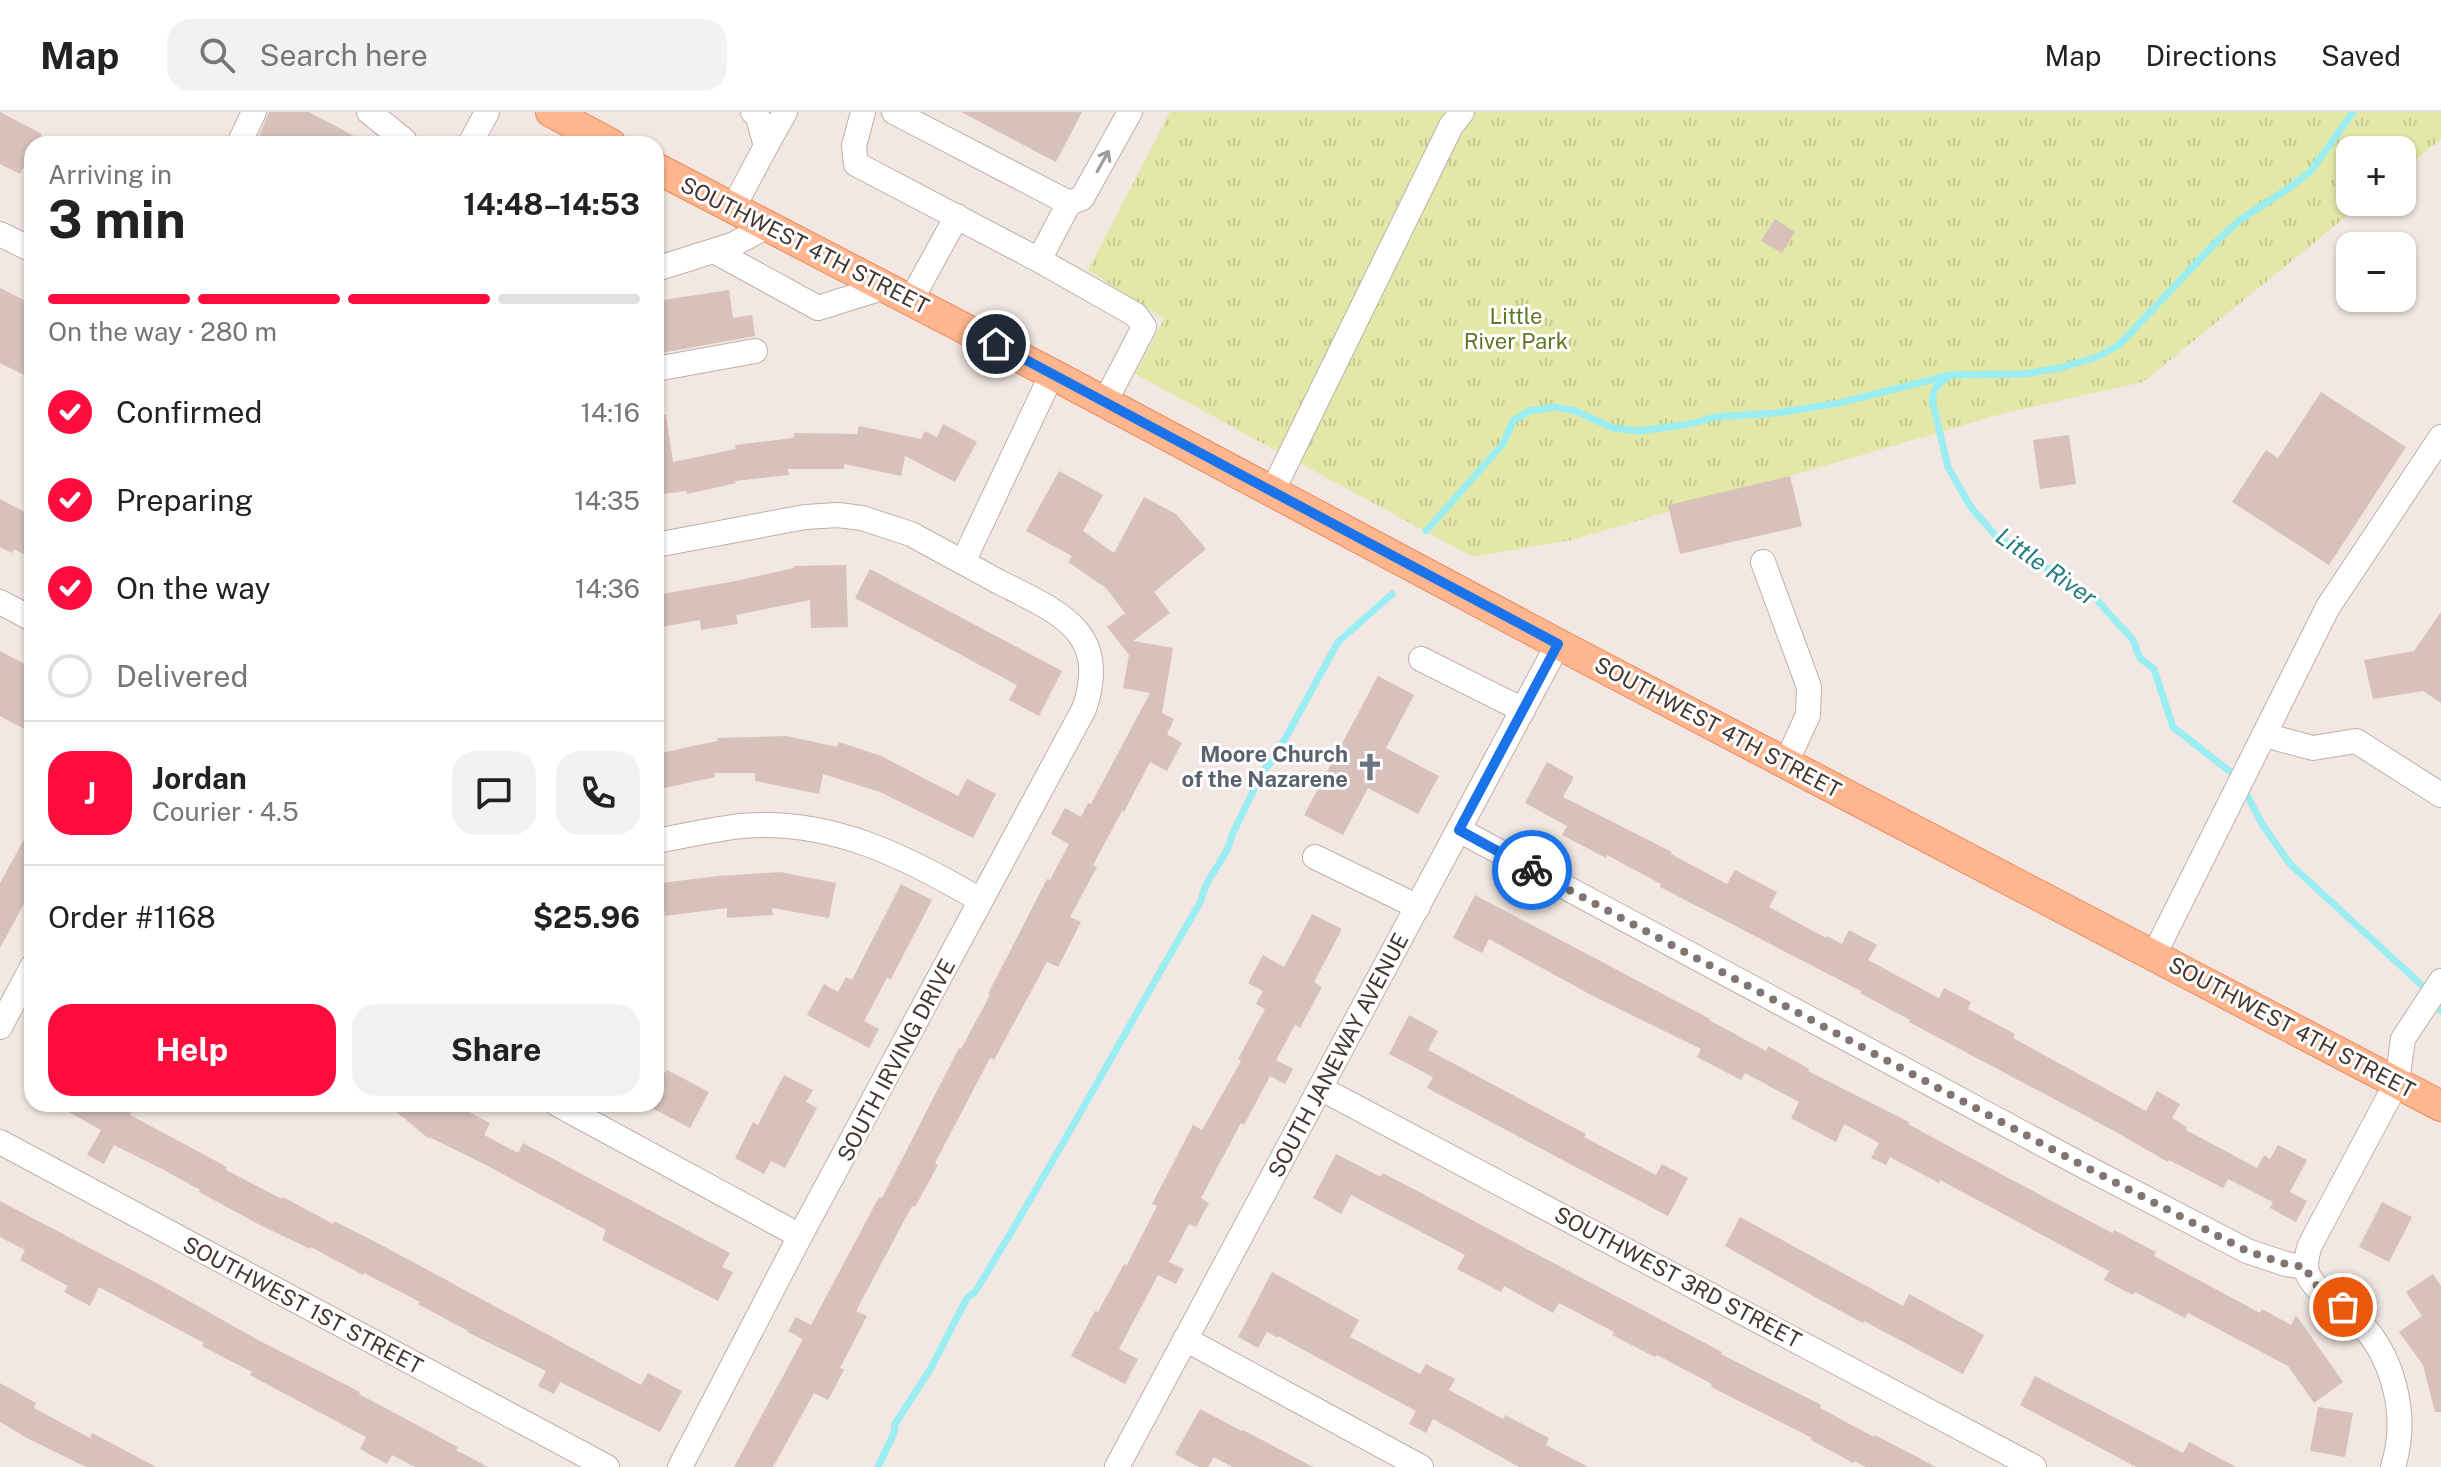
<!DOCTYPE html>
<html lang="en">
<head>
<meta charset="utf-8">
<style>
	:root { --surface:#fff; --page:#f2f2f2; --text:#222; --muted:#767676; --line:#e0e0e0; --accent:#ff0c3f }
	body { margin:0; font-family:"Public Sans",sans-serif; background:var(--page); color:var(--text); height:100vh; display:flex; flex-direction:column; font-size:30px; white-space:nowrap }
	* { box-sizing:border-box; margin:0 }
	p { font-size:26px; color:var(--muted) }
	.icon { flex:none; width:44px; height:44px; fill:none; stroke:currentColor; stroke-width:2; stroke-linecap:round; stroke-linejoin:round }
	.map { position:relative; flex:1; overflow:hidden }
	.drawer { position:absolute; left:24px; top:24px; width:640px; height:976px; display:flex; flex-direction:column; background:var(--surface); border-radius:24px; box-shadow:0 2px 6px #0004 }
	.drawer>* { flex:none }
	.controls { position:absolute; left:2336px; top:24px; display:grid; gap:16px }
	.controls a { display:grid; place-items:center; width:80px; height:80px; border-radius:16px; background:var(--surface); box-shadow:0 2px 6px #0004; font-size:40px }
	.pin { position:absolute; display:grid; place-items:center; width:68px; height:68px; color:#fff; margin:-34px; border:4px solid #fff; border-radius:50%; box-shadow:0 2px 8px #0007 }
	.courier { position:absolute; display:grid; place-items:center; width:80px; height:80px; margin:-40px; border:6px solid #1a73e8; border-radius:50%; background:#fff; color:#222; box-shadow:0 2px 10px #0007 }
	.headline em { font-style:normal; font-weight:700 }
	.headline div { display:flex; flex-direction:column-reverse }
	.headline { display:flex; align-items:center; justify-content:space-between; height:136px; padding:0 24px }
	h1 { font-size:52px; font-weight:700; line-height:60px }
	.bar { display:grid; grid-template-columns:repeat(4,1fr); gap:12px 8px; align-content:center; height:96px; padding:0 24px }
	.bar i { height:10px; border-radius:6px; background:var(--line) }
	.bar .on { background:var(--accent) }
	.bar p { grid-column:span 4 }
	.line { display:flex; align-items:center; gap:20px; padding:0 24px; border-top:2px solid var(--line) }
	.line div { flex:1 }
	.round { display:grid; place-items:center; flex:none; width:84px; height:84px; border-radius:24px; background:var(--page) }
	ol { padding:0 24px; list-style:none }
	li { display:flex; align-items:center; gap:24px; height:88px }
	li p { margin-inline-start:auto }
	li .icon { padding:8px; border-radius:50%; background:var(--accent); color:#fff; stroke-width:4 }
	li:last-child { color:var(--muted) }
	li i { width:44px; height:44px; border:4px solid var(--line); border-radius:50% }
	.button { display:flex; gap:16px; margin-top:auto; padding:16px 24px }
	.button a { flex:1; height:92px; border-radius:24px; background:var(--accent); color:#fff; font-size:32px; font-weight:700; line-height:92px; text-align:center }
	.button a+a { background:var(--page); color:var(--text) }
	header { display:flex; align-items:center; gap:48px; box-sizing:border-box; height:112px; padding:0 40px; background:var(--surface); border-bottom:2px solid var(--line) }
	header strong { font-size:38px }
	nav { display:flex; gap:44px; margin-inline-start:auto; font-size:28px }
	.search { width:560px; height:72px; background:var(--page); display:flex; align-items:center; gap:20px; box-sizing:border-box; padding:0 28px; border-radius:24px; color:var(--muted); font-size:30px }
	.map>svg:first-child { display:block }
	.park { fill:url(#park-tufts) }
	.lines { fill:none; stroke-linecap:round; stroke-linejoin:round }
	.stream { stroke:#9aeef2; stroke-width:7 }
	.building { fill:#d7c1ba }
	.minor-casing { stroke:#c0afa7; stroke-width:26 }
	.major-casing { stroke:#e88a5a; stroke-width:32 }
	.minor { stroke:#fff; stroke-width:24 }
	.major { stroke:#ffb68e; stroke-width:30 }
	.oneway { stroke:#a19b98 }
	.done { stroke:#807570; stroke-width:8; stroke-dasharray:0 14.4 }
	.route { stroke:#1a73e8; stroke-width:10 }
	.labels { text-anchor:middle; stroke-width:6; stroke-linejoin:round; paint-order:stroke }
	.street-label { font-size:22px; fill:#433732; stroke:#fff }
	.park-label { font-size:22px; fill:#617624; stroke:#fff }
	.worship-label { font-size:22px; font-weight:bold; fill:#5b616d; stroke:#fff; text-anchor:end }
	.water-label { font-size:24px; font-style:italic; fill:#227c82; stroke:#fff }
</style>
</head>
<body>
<header>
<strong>Map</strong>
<div class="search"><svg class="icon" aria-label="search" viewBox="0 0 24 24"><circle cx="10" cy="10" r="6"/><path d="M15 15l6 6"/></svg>Search here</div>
<nav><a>Map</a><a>Directions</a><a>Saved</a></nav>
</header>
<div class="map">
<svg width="2441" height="1355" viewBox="0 0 2441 1355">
	<defs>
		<pattern id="park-tufts" width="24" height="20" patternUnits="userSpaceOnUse" patternTransform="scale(2)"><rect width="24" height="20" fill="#e3e8a8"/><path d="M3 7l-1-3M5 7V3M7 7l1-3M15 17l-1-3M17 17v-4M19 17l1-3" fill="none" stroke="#c4c891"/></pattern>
	</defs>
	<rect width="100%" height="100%" fill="#f2e7e2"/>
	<polygon class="park" points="1170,0 2441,0 2441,27 2402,59 2402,38 2350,38 2350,90 2364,90 2143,270 2005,301 1572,428 1473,445 1135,262 1164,207 1088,158"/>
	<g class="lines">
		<g class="stream">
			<polyline points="1948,265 1935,276 1932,288 1948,355 1970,394 1995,423 2095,486 2133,528 2140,546 2154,557 2173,615 2237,665"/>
			<polyline points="1426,419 1503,332 1513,309 1529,299 1555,295 1575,299 1613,316 1639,319 1690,312 1715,305 1777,301 1839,291 1950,263 2024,262 2060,256 2097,245 2119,233 2220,126 2240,108 2289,76 2311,59 2353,0"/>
			<polyline points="2243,675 2262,712 2290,752 2426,877 2441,899"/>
			<path d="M878 1355 894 1321 895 1312 931 1256 967 1186 975 1180C1054 1052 1125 919 1201 789 1205 764 1228 747 1232 723L1263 659 1274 647 1338 530 1392 482"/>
		</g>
	</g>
	<g class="building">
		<polygon points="0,0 42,22 37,32 32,32 32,41 20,62 0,52"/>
		<polygon points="269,0 309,0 369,32 256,32"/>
		<polygon points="961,0 1082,0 1056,50"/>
		<polygon points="1775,107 1795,120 1782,141 1761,129"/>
		<polygon points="0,176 32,192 32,267 0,251"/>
		<polygon points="729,178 733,206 752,203 755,224 656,242 656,189"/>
		<polygon points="2321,280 2406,335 2329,453 2232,390 2266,338 2278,346"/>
		<polygon points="666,303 673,350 736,337 735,333 794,326 794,321 857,322 859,314 921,327 925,319 937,325 943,312 977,330 955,370 905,344 901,364 844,352 844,357 788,357 789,363 735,369 736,371 687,382 686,379 656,383 656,304"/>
		<polygon points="2069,323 2076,372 2040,377 2033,328"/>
		<polygon points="1059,359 1103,383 1083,419 1114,441 1144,385 1176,402 1206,437 1154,480 1170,501 1133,529 1173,536 1162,601 1174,607 1167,622 1182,631 1167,659 1150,650 1124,700 1122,699 1093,753 1097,755 1070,805 1081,810 1058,855 1047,850 994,948 990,946 935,1051 938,1053 915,1095 912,1094 856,1199 867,1204 840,1256 844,1258 828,1288 814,1281 773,1355 734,1355 803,1227 788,1219 796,1205 811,1213 879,1085 882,1086 959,936 961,937 990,883 988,882 1047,767 1050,768 1069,732 1051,722 1065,696 1081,705 1088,691 1091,692 1150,581 1123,576 1129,543 1107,515 1125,501 1106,476 1068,450 1072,444 1026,419"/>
		<polygon points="1790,364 1802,414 1680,442 1668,393"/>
		<polygon points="0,387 32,404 32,447 14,437 12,441 0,435"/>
		<polygon points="846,453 848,515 811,516 810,488 736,503 738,512 701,518 700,508 656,516 656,483 736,469 794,456 794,454"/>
		<polygon points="870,457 1062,559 1039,604 1009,588 1017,573 855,486"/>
		<polygon points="2441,500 2441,591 2423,579 2373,587 2364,548 2414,539"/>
		<polygon points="0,539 32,556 32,621 0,604"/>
		<polygon points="1378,564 1414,583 1386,636 1439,664 1418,702 1368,676 1343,723 1304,703"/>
		<polygon points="787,624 837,635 839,630 881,644 958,684 967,667 996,682 973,726 880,680 823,662 819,682 755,669 755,661 714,661 715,665 656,678 656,642 717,629 717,626"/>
		<polygon points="1547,650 1574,665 1563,685 1672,740 1671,742 1727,772 1735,758 1777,780 1769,795 1826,826 1827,824 1842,832 1849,818 1877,833 1868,848 1939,886 1944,876 1971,890 1968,897 2015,922 2013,926 2146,999 2157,979 2180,992 2172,1006 2187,1015 2186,1018 2257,1056 2264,1043 2270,1047 2278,1033 2307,1048 2290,1080 2307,1089 2296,1110 2270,1096 2273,1090 2228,1067 2223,1076 2169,1048 2168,1050 2116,1020 1909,910 1910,908 1860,881 1861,879 1660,775 1661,772 1607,743 1606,746 1562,723 1567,714 1525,691"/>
		<polygon points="32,713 32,777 0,836 0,771"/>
		<polygon points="780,760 836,771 829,806 772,796 773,803 727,806 727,796 665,804 661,771 718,764"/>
		<polygon points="901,772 932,788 891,867 887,866 864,909 879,917 869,936 807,903 824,872 838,880 846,865 852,868"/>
		<polygon points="1475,783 1710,907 1709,908 1766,939 1768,934 1809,957 1808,959 1909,1010 1908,1012 1956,1038 2112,1121 2114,1118 2156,1140 2154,1144 2260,1201 2262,1197 2291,1213 2296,1203 2343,1270 2314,1291 2288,1254 2188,1201 2185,1206 2135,1180 2133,1183 2104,1168 2109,1159 1940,1068 1939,1071 1890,1045 1886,1053 1871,1046 1879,1031 1844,1012 1836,1030 1791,1006 1799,990 1745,961 1741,968 1697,945 1701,937 1595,885 1489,827 1482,841 1453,826"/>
		<polygon points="1312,802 1342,817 1314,870 1322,875 1300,916 1295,913 1276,948 1293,957 1285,972 1270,964 1244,1013 1241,1011 1201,1086 1209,1091 1196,1115 1189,1112 1169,1150 1184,1157 1176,1172 1158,1163 1119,1237 1138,1247 1125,1272 1071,1244 1095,1199 1098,1200 1124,1152 1127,1153 1157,1094 1152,1092 1193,1013 1202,1018 1241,949 1238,947 1265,897 1256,892 1263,879 1248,871 1263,843 1284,855"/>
		<polygon points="1409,903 1438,919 1428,938 1586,1022 1584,1025 1656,1063 1662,1052 1688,1066 1668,1104 1427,976 1433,965 1389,942"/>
		<polygon points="656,956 666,961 667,958 709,980 690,1016 648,994 656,992"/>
		<polygon points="784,963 813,978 806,990 817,996 785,1056 771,1049 764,1062 735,1046 753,1010 758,1013"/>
		<polygon points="54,992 136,992 130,1003 227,1055 226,1058 282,1087 283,1085 333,1112 334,1109 385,1135 641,1273 648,1261 682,1279 660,1320 560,1270 554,1282 538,1274 546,1259 467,1220 468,1219 418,1192 420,1190 364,1161 363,1163 311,1135 310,1137 260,1113 199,1080 200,1078 164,1058 114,1033 104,1052 87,1043 101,1018"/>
		<polygon points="387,992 454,992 490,1011 484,1023 518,1041 523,1031 730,1141 722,1155 733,1160 718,1189 602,1128 606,1118 486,1053 429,1025 428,1026"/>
		<polygon points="1336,1042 1381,1065 1383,1061 1722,1240 1721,1242 1821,1293 1820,1296 1874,1325 1875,1323 1936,1355 1866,1355 1854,1349 1853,1351 1811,1328 1812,1326 1711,1275 1712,1272 1657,1243 1655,1245 1612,1223 1614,1220 1559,1191 1553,1201 1504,1174 1501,1180 1457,1157 1465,1143 1351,1083 1341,1102 1313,1086"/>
		<polygon points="0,1089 162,1174 260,1229 360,1280 359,1282 458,1335 456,1338 488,1355 415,1355 392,1343 387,1352 360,1337 366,1325 250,1263 252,1260 202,1234 204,1231 99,1175 90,1194 64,1180 68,1174 20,1148 25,1138 0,1125"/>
		<polygon points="2382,1090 2412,1105 2389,1150 2359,1135"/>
		<polygon points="1740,1105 1903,1194 1909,1182 1984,1223 1963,1262 1864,1209 1863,1211 1822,1189 1725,1134"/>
		<polygon points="1272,1160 1359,1208 1350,1225 1420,1262 1426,1252 1455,1267 1449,1278 1503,1307 1505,1303 1549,1326 1546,1333 1588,1355 1519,1355 1433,1307 1426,1321 1409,1312 1416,1299 1278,1224 1278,1226 1267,1220 1258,1236 1238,1225"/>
		<polygon points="2433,1162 2441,1174 2441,1300 2435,1300 2423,1253 2399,1220 2422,1204 2406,1180"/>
		<polygon points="2035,1264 2183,1341 2189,1330 2236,1355 2136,1355 2020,1293"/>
		<polygon points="0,1271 36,1291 34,1296 90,1326 92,1321 156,1355 86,1355 27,1326 0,1310"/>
		<polygon points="2318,1295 2353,1301 2345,1345 2310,1339"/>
		<polygon points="1200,1297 1242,1319 1243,1318 1313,1355 1232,1355 1214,1345 1208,1355 1199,1355 1175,1342"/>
	</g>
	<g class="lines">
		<defs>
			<g id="minor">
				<polyline points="369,0 404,28 404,32"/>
				<polyline points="863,0 854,34 856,52 1039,148 1136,203 1144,215 1105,290"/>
				<polyline points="894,0 1069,91 1039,148"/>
				<polyline points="239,32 254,0"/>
				<polyline points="470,32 487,0"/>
				<polyline points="766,34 785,0"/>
				<polyline points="1069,91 1082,86 1130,0"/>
				<polyline points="733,96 766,34 757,2 753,0"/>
				<polyline points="0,122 32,138"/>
				<polyline points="714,139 818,196 885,175"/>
				<polyline points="656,157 732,133 768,114"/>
				<polyline points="911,188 957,104"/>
				<polyline points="656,257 755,239"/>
				<polyline points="1272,380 1451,14 1462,0"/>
				<path d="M656 433 805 405 838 403 862 406 911 422C940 438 970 454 999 470 1058 500 1111 519 1084 597L800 1124 680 1355"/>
				<polyline points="963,450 1052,262"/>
				<polyline points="1763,450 1809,575 1808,603 1786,651"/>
				<polyline points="0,490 32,507"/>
				<polyline points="1421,547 1523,598"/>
				<polyline points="2264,623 2313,636 2356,629 2441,683"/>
				<polyline points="1459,718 2076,1050 2247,1139 2286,1152 2306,1155"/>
				<path d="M656 729C684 724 713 717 742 714 830 706 907 745 980 788"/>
				<polyline points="1315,745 1418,795"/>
				<polyline points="2154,843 2328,495 2441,325"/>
				<polyline points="0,915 32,855"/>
				<polyline points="1320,976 2034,1355"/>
				<polyline points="557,992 800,1124"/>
				<polyline points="0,1030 607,1355"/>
				<polyline points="1185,1227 1421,1355"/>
				<polyline points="1117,1355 1558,532"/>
				<path d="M2393 1355C2409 1304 2394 1241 2354 1205 2340 1191 2317 1182 2308 1163 2304 1153 2307 1143 2310 1133L2397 970 2403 927 2441 869"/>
			</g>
			<g id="major">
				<polyline points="551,0 611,32"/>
				<polyline points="656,56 1052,262 1558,532 2441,994"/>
			</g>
		</defs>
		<use href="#minor" class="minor-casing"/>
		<use href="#major" class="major-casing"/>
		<use href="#minor" class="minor"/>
		<use href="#major" class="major"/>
	</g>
	<defs><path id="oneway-shaft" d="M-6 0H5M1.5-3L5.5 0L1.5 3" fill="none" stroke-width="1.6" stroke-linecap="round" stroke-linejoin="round" transform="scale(2)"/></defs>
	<use class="oneway" href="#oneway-shaft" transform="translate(1103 49) rotate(-61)"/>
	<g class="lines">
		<path class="done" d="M1532 758 2076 1050 2247 1139 2286 1152 2306 1155C2312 1174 2327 1183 2343 1195"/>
		<polyline class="route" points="996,232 1558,532 1459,718 1532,758"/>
	</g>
	<defs>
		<symbol id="church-bare" viewBox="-9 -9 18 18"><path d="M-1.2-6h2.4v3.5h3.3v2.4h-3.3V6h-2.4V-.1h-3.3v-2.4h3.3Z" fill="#6b7280" stroke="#fff" stroke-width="2.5" paint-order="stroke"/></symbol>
	</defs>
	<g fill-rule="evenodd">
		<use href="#church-bare" x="1350" y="635" width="40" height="40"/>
	</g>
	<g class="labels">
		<g class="street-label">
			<text transform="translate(805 133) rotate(27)" y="8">SOUTHWEST 4TH STREET</text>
			<text transform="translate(1718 615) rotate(28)" y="8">SOUTHWEST 4TH STREET</text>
			<text transform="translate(2292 915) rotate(28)" y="8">SOUTHWEST 4TH STREET</text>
			<text transform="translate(1338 943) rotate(-62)" y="8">SOUTH JANEWAY AVENUE</text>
			<text transform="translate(896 948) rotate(-62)" y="8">SOUTH IRVING DRIVE</text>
			<text transform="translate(1678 1165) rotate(28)" y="8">SOUTHWEST 3RD STREET</text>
			<text transform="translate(303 1193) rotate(28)" y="8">SOUTHWEST 1ST STREET</text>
		</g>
		<g class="park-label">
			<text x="1516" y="212">Little<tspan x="1516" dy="25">River Park</tspan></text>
		</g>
		<g class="worship-label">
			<text x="1348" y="650">Moore Church<tspan x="1348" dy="25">of the Nazarene</tspan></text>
		</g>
		<g class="water-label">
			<text transform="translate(2046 455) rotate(35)" y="8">Little River</text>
		</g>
	</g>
</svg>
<div class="controls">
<a>+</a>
<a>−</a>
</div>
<div class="pin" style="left:2343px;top:1195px;background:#ea580c"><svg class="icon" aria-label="bag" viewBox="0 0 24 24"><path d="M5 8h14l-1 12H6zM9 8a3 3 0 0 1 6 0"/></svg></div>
<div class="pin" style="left:996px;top:232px;background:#1f2937"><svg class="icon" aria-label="home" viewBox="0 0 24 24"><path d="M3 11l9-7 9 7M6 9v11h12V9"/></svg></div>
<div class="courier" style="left:1532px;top:758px"><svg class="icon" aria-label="bike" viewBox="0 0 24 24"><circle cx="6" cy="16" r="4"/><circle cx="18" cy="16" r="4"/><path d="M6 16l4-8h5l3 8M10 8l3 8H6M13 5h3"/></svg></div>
<section class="drawer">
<div class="headline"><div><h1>3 min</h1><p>Arriving in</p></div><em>14:48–14:53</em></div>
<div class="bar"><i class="on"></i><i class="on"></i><i class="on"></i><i></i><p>On the way · 280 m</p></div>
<ol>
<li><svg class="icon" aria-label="check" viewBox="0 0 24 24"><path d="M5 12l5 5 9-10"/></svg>Confirmed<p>14:16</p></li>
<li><svg class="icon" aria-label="check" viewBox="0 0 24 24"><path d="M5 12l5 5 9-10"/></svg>Preparing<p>14:35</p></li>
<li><svg class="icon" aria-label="check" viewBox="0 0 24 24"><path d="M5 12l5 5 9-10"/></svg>On the way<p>14:36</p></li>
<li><i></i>Delivered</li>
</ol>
<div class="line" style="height:144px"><b class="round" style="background:var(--accent);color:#fff">J</b><div><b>Jordan</b><p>Courier · 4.5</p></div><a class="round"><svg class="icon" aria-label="chat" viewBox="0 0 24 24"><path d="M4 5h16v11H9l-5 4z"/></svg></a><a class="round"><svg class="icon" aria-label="phone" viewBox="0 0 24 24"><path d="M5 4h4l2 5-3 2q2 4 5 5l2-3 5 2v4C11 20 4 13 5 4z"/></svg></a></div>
<div class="line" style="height:104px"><div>Order #1168</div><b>$25.96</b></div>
<div class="button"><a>Help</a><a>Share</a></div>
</section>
</div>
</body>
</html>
